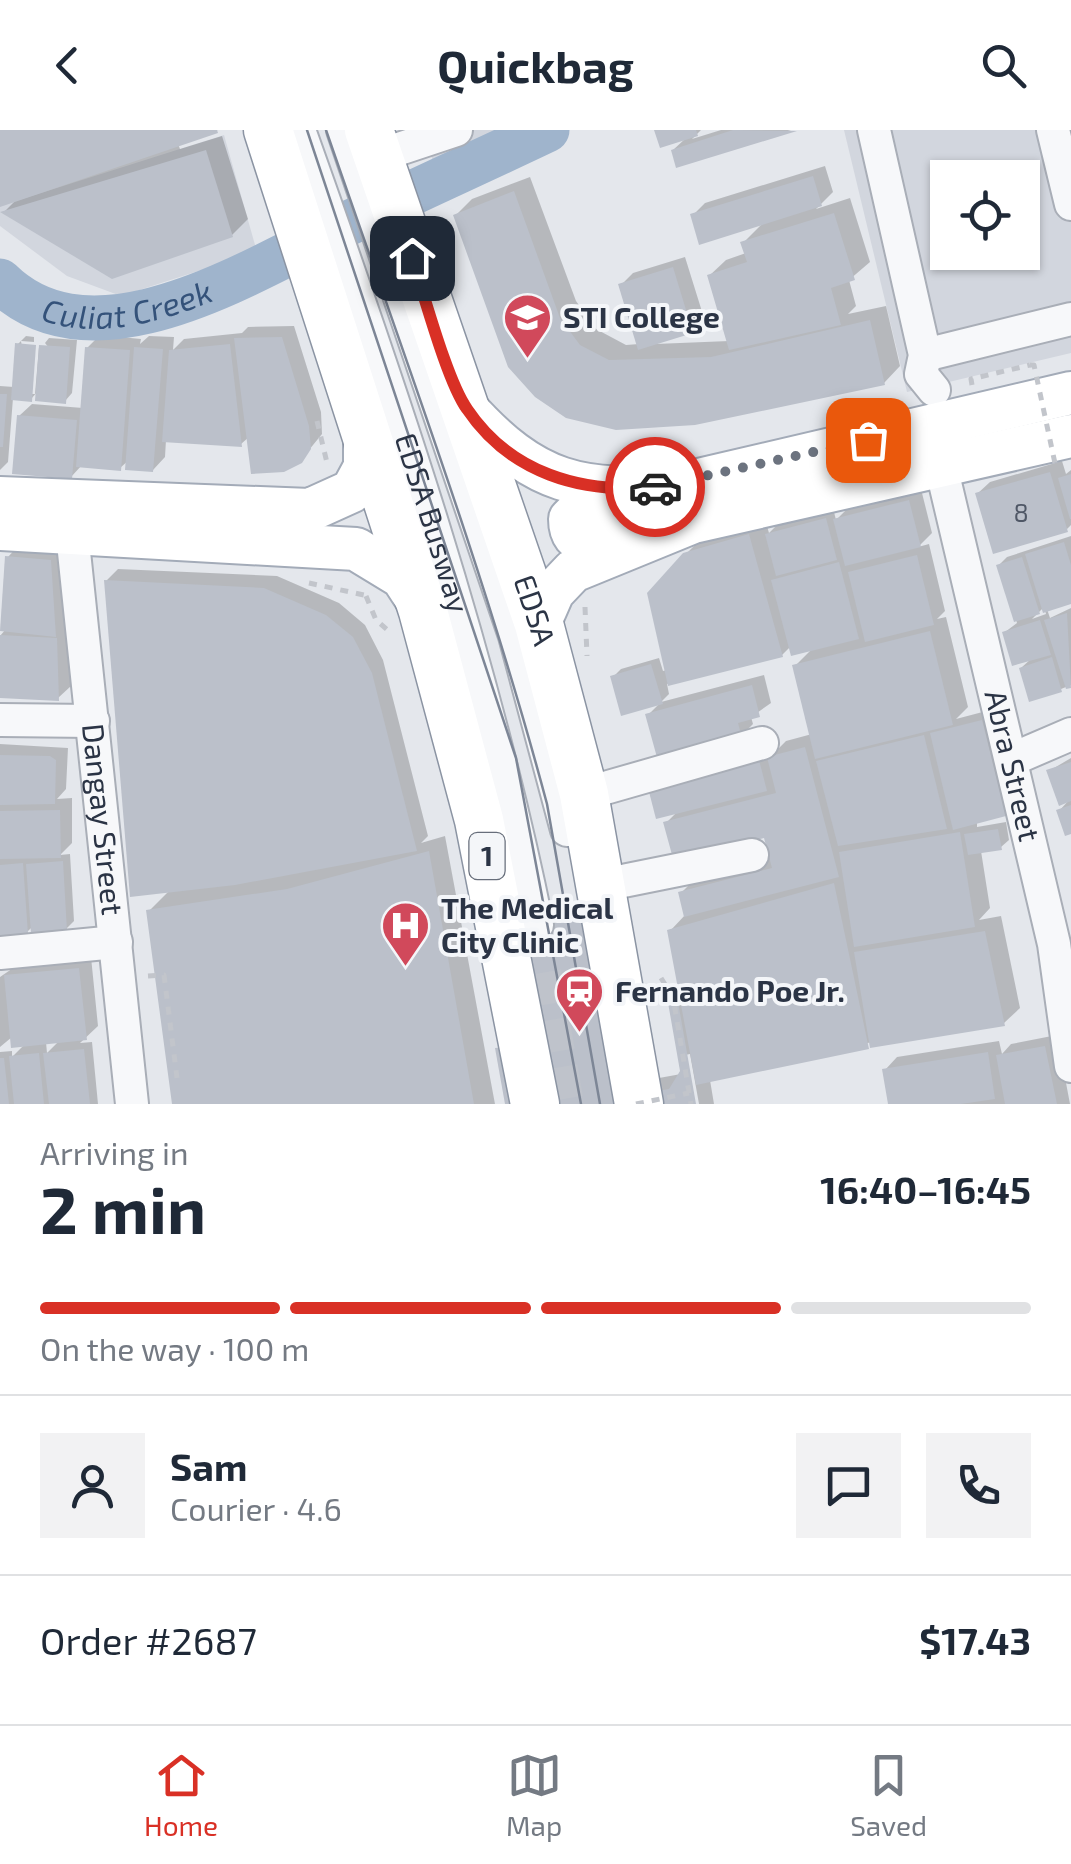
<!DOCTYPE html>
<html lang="en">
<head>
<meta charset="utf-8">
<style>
	:root { --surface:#fff; --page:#f2f2f3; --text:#1f2937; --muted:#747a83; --line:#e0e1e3; --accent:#d93025 }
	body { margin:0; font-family:"Exo 2",sans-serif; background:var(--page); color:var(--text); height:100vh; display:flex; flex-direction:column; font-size:38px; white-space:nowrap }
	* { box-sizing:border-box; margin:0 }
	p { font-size:32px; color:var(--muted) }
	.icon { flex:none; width:55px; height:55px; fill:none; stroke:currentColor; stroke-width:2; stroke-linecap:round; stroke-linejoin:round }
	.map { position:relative; height:974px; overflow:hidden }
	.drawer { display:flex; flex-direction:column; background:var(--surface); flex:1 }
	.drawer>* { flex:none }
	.tools { position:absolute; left:930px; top:30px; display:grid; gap:20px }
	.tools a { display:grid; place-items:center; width:110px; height:110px; border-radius:0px; background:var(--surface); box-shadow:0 2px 8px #0004; font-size:50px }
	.pin { position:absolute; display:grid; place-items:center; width:85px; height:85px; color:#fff; margin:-42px; border-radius:20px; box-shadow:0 5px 15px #0006 }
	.courier { position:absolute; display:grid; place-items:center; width:100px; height:100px; margin:-50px; border:8px solid #d93025; border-radius:50%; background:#fff; color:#222; box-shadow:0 2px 12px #0007 }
	.summary em { font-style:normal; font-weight:700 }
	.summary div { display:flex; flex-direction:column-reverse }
	.summary { display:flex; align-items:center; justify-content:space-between; height:170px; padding:0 40px }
	h1 { font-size:65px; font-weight:700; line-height:75px }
	.bar { display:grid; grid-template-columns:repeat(4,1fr); gap:15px 10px; align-content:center; height:120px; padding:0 40px }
	.bar i { height:12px; border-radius:8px; background:var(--line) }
	.bar .current { background:var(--accent) }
	.bar p { grid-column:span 4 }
	.line { display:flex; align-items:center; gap:25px; padding:0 40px; border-top:2px solid var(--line) }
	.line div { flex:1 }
	.round { display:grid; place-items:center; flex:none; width:105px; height:105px; border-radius:0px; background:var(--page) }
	header { display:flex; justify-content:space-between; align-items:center; height:130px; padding:0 40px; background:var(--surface); font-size:45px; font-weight:700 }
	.menu { display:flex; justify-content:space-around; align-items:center; height:140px; border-top:2px solid var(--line); background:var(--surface); font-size:28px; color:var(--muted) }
	.menu a { display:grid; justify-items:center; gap:5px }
	.menu .current { color:var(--accent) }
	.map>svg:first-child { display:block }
	.built { fill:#d2d6de; fill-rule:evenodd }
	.shadow { fill:#0003; fill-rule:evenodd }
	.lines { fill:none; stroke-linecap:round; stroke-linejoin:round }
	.river { stroke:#9fb4cc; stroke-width:45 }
	.building { fill:#bbc0ca }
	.minor-tunnel { stroke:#bfc3cb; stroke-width:32; stroke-dasharray:32 16; stroke-linecap:butt }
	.minor-casing { stroke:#a9aeb7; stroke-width:36 }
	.major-casing { stroke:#a3abb8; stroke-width:46 }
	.highway-casing { stroke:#8b94a3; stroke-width:51 }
	.path { stroke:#c2c5cb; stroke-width:5; stroke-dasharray:8 8; stroke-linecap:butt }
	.minor { stroke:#f7f8fa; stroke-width:32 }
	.major { stroke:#fff; stroke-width:42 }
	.highway { stroke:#fff; stroke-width:48 }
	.tram { stroke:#7d8696; stroke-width:2.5 }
	.path-bridge { stroke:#c2c5cb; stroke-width:5; stroke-dasharray:8 8; stroke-linecap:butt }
	.done { stroke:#6c737f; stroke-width:10; stroke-dasharray:0 18 }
	.route { stroke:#d93025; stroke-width:12 }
	.labels { text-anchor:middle; stroke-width:8; stroke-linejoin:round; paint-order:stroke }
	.number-label { font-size:25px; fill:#4f5766 }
	.shield { fill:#f4f6f9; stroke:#676e7b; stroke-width:2.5 }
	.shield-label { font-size:28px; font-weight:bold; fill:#2b3445 }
	.poi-label { font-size:30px; font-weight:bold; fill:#2b3445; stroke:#f4f6f9; text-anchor:start }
	.street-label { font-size:30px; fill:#2b3445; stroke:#f4f6f9 }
	.water-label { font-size:32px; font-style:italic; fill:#34527a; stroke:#f4f6f9 }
</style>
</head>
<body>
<header><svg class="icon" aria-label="back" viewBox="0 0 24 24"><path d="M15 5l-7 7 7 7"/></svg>Quickbag<svg class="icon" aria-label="search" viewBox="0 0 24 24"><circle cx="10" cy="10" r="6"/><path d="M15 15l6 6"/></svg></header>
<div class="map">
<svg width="1071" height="974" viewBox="0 0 1071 974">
	<rect width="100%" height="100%" fill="#e4e7ec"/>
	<g class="built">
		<polygon points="422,0 515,0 435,37"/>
		<path d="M844 0H1071V223L907 262ZM948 48H1022V122H948Z"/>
		<polygon points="224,5 257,122 121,166 67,146 0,96 0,76"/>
	</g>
	<g class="shadow">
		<polygon points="0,0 218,0 178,14 180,19 222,6 248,89 232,105 4,82 18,68 0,74"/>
		<polygon points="657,0 701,0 692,9 721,0 791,0 678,35 673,20 686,8"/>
		<polygon points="825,36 833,62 816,79 850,68 870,132 849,150 856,176 848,184 886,176 900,236 884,253 616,297 456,85 472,69 530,47 576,171 596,199 626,215 639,214 621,155 633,143 685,127 704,188 692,201 655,214 729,211 709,146 726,130 746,123 743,113 764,92 693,85 705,73"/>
		<polygon points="294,196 321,282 322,304 300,331 249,307 241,314 166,310 165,327 153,340 129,330 120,338 82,335 71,347 19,286 32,274 83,278 87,218 100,205 141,209 140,214 149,206 174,207 173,220 184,209 242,203 248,197"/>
		<polygon points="26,206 34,207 34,212 21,211 30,264 35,264 39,217 49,218 45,213 49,208 77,210 72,263 65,271 38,261 31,269 13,268 8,332 0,340 0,256 14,257 18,214"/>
		<polygon points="1062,331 1066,344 1071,340 1071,395 1066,400 977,364 990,352"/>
		<polygon points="921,359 932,403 918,417 929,414 945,481 937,489 946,487 968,577 956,589 994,579 1017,672 1005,684 977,691 977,697 1006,692 1009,710 1001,717 981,721 990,778 979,790 1001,786 1020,878 1003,894 872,912 710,950 714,974 699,974 690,924 685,925 695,974 507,974 498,918 514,902 527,785 627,767 659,948 681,944 670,868 680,857 670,801 686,784 681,763 697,747 772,727 766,705 666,693 678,681 649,655 772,625 786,611 812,604 795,536 813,518 791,516 782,525 667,554 669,564 661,572 764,545 771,573 751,587 753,594 741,606 648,585 661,572 613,547 621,539 659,528 663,541 667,540 685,425 702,408 765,389 769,403 776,396 834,382 836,390 849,377"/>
		<path d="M1071 406V472L1047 479 1050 488 1071 478V555L1061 559 1021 538 1032 528 1005 502 1017 493 999 435 1007 427ZM1044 477 1046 484 1032 489Z"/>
		<polygon points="20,414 62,419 71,556 58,568 0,506 6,499 8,427"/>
		<polygon points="118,439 277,446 339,473 365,495 383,530 428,706 421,713 445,706 495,974 175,974 149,781 170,760 106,451"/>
		<polygon points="0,614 68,618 66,659 57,669 72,668 72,713 60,725 70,724 74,791 66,799 33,796 27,802 0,803"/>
		<polygon points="1071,628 1071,701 1059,681 1070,669 1049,641"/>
		<path d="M91 827 98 896 80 913 92 912 98 974H0V922L12 921V927L25 914 12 907 0 917V847L19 834ZM59 911 47 923 46 912Z"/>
		<polygon points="1057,905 1070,974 890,974 885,940 897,927 999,911 1002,924 1011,914"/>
	</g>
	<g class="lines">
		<path class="river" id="s1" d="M0 151C95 245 259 135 353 91 417 60 482 31 547 0"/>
	</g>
	<g class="building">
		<polygon points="0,0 217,0 218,3 0,77"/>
		<polygon points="654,0 696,0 698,6 660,18"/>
		<polygon points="733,0 797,1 676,38 671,20"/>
		<polygon points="206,20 233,107 112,149 0,82"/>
		<polygon points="813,46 822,76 699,115 690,84"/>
		<polygon points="514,61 560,188 580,215 609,230 711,227 870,190 885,255 695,295 616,300 566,288 535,267 508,237 453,85"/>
		<polygon points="834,83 855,150 831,158 841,195 729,220 707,145 747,132 740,112"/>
		<polygon points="673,137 693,203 638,220 618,154"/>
		<polygon points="282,207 309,296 311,319 302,333 284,342 251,344 234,208"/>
		<polygon points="15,213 36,215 32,272 11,270"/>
		<polygon points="230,214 242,317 162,312 169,220"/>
		<polygon points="39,215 70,217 66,274 35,271"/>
		<polygon points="85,217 130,220 121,341 76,337"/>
		<polygon points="134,217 163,219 153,342 125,340"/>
		<polygon points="0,264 7,264 3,317 0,317"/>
		<polygon points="17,285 77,290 72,349 12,344"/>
		<polygon points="1050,342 1068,402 993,424 975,363"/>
		<polygon points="1071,344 1071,389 1070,389 1058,348"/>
		<polygon points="909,370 921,417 845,436 833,389"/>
		<polygon points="826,388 837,430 776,446 765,404"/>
		<polygon points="749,404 783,527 668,556 647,463 683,423"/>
		<polygon points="1064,412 1071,435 1071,474 1043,483 1025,424"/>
		<polygon points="917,425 934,495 865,512 848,442"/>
		<polygon points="5,426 51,430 56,507 0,501"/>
		<polygon points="1022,427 1040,484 1014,492 996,435"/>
		<polygon points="839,432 859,509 791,526 771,450"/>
		<polygon points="104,450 264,458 326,485 353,507 372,543 417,721 235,755 130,767"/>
		<polygon points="1067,483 1071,558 1066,559 1044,490"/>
		<polygon points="1040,490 1051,525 1012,536 1002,502"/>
		<polygon points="930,501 953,595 815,629 792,535"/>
		<polygon points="0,505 57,508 59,571 0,568"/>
		<polygon points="1052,527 1062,562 1029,572 1019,538"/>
		<polygon points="651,534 663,574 621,586 610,546"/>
		<polygon points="752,555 760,587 738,593 742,608 658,631 645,584"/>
		<polygon points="982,590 1006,686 953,700 930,603"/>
		<polygon points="924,605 947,699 838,716 816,631"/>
		<polygon points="805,617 839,747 684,787 678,762 772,738 764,708 674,732 663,692 776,663 767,627"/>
		<polygon points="0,625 50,626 56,630 55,674 0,675"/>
		<polygon points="758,626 767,661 656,689 647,654"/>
		<polygon points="1071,632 1071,671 1059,676 1046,640"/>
		<polygon points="1071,675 1071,704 1065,706 1056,680"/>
		<polygon points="60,680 61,728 0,729 0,681"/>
		<polygon points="998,699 1002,720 968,725 964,704"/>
		<polygon points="960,702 975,797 854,817 839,722"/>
		<polygon points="429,721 474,974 172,974 146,780 287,759"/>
		<polygon points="63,731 67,801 31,804 26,734"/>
		<polygon points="23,733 28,804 0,806 0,735"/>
		<polygon points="834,753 869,919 696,955 667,800"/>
		<polygon points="611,782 644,963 669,959 680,941 667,867 677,866 696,974 539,974 508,800"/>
		<polygon points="985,801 1005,896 870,918 854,822"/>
		<polygon points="79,838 87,910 11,918 4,845"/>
		<polygon points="1045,916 1057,974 1005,974 996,925"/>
		<polygon points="506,917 528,974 505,974 495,918"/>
		<polygon points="84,919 90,974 49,974 43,923"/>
		<polygon points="988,922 995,969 961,974 888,974 882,939"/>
		<polygon points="39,923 44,974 14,974 9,926"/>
		<polygon points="0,928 4,928 9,974 0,974"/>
	</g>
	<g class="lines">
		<polyline class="minor-tunnel" points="537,795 568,974"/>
		<defs>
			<g id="minor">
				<path id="s2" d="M299 0C392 261 482 524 537 795"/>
				<polyline points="343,0 515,506 567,700"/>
				<polyline points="874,0 925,225 921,244 934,260"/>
				<polyline points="1053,0 1071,74"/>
				<polyline points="378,26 456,0"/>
				<polyline points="925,225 1071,189"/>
				<path id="s3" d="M941 336 1054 814 1071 936"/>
				<path id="s4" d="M72 403 132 974"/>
				<polyline points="0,590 93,591"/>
				<polyline points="1013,629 1071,604"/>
				<polyline points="584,664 762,613"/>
				<polyline points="598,756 752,725"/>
				<polyline points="0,823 116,812"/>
			</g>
			<g id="major">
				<path d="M465 277C534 354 581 365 682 354L1071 263"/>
				<path d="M624 367 584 375 570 389C570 425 606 411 629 406"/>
				<polyline points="0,368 310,380 352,361 365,337 365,299"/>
				<polyline points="0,399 356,419 402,447 421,476"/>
				<polyline points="539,494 553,462 573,441 693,392 1071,306"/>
			</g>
			<g id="highway">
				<polyline points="268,0 423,481 479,690 535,974"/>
				<path id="s5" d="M369 0 539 494 584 664 639 974"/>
			</g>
		</defs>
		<use href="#minor" class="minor-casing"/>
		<use href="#major" class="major-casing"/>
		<use href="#highway" class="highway-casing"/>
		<g class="path">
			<polyline points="972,255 971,249 1030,235"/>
			<polyline points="317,291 328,337"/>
			<polyline points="309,453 364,465"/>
			<polyline points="366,466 376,490 392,504"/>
			<polyline points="585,477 587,526"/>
			<polyline points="148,846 164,845 177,948"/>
			<polyline points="661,848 673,867 691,974"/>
		</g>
		<use href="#minor" class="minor"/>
		<use href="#major" class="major"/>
		<use href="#highway" class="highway"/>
		<g class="tram">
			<polyline points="307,0 516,628 581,974"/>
			<path d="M326 0C403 223 486 445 547 674L600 974"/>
		</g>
		<g class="path-bridge">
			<polyline points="1030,235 1034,235 1056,338"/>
			<polyline points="636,974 689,963"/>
		</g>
	</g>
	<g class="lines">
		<polyline class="done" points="655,357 868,310"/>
		<path class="route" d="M412 128C424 164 447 251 467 279 510 343 581 364 655 357"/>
	</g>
	<defs>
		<symbol id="university-pin" viewBox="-11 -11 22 30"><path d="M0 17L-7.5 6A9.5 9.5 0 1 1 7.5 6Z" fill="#d1495b" stroke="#f4f6f9"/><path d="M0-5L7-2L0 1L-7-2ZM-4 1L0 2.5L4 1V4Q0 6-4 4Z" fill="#fff"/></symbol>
		<symbol id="hospital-pin" viewBox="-11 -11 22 30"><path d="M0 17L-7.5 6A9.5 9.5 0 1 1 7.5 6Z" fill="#d1495b" stroke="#f4f6f9"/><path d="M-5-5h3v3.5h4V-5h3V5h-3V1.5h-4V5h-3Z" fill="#fff"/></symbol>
		<symbol id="station-pin" viewBox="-11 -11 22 30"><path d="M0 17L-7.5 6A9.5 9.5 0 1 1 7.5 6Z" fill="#d1495b" stroke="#f4f6f9"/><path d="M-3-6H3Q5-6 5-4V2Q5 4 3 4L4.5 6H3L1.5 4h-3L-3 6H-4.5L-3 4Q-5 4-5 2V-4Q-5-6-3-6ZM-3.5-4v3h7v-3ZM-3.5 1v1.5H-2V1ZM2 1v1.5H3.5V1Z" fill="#fff"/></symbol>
	</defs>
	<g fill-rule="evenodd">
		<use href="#university-pin" x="500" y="160" width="55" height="75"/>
		<use href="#hospital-pin" x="378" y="768" width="55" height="75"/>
		<use href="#station-pin" x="552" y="834" width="55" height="75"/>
	</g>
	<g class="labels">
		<g class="number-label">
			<text x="1021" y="392">8</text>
		</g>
		<rect class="shield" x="469.5" y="703" width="35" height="46" rx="8"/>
		<g class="shield-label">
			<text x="487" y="736">1</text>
		</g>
		<g class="poi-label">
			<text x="563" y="198">STI College</text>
			<text x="441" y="789">The Medical<tspan x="441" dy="34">City Clinic</tspan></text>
			<text x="615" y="872">Fernando Poe Jr.</text>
		</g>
		<g class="street-label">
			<text dy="10" stroke="none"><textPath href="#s2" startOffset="415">EDSA Busway</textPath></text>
			<text dy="10" stroke="none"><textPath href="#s5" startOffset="508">EDSA</textPath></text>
			<text dy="10" stroke="none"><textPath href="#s3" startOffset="308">Abra Street</textPath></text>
			<text dy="10" stroke="none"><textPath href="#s4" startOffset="288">Dangay Street</textPath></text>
		</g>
		<g class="water-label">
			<text dy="11" stroke="none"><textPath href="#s1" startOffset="138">Culiat Creek</textPath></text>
		</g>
	</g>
</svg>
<div class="tools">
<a><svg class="icon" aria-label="locate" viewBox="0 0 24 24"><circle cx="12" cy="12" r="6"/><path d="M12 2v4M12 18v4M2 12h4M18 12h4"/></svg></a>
</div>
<div class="pin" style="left:868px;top:310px;background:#ea580c"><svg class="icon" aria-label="bag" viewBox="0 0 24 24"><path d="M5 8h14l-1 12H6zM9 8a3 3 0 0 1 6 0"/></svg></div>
<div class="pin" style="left:412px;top:128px;background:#1f2937"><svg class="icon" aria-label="home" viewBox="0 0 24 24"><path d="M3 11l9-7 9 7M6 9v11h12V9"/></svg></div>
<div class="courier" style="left:655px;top:357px"><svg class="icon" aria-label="car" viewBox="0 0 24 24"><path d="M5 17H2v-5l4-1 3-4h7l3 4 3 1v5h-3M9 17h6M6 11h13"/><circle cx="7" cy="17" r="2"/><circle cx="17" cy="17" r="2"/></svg></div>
</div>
<section class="drawer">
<div class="summary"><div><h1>2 min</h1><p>Arriving in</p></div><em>16:40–16:45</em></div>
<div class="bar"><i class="current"></i><i class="current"></i><i class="current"></i><i></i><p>On the way · 100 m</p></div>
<div class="line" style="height:180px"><a class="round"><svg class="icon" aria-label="person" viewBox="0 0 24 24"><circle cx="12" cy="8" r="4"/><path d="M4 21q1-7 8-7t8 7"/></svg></a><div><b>Sam</b><p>Courier · 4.6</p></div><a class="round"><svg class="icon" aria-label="chat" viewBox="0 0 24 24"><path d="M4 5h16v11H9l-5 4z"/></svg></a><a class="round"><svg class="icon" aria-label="phone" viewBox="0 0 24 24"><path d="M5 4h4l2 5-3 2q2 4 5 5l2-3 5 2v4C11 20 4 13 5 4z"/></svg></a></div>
<div class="line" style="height:130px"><div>Order #2687</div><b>$17.43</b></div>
</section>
<nav class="menu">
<a class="current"><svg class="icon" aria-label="home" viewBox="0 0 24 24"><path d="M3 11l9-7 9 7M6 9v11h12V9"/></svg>Home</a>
<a><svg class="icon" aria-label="map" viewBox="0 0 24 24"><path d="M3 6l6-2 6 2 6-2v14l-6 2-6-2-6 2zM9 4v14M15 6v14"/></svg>Map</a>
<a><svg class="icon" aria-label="saved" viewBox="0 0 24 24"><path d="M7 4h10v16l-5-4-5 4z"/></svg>Saved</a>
</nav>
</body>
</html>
